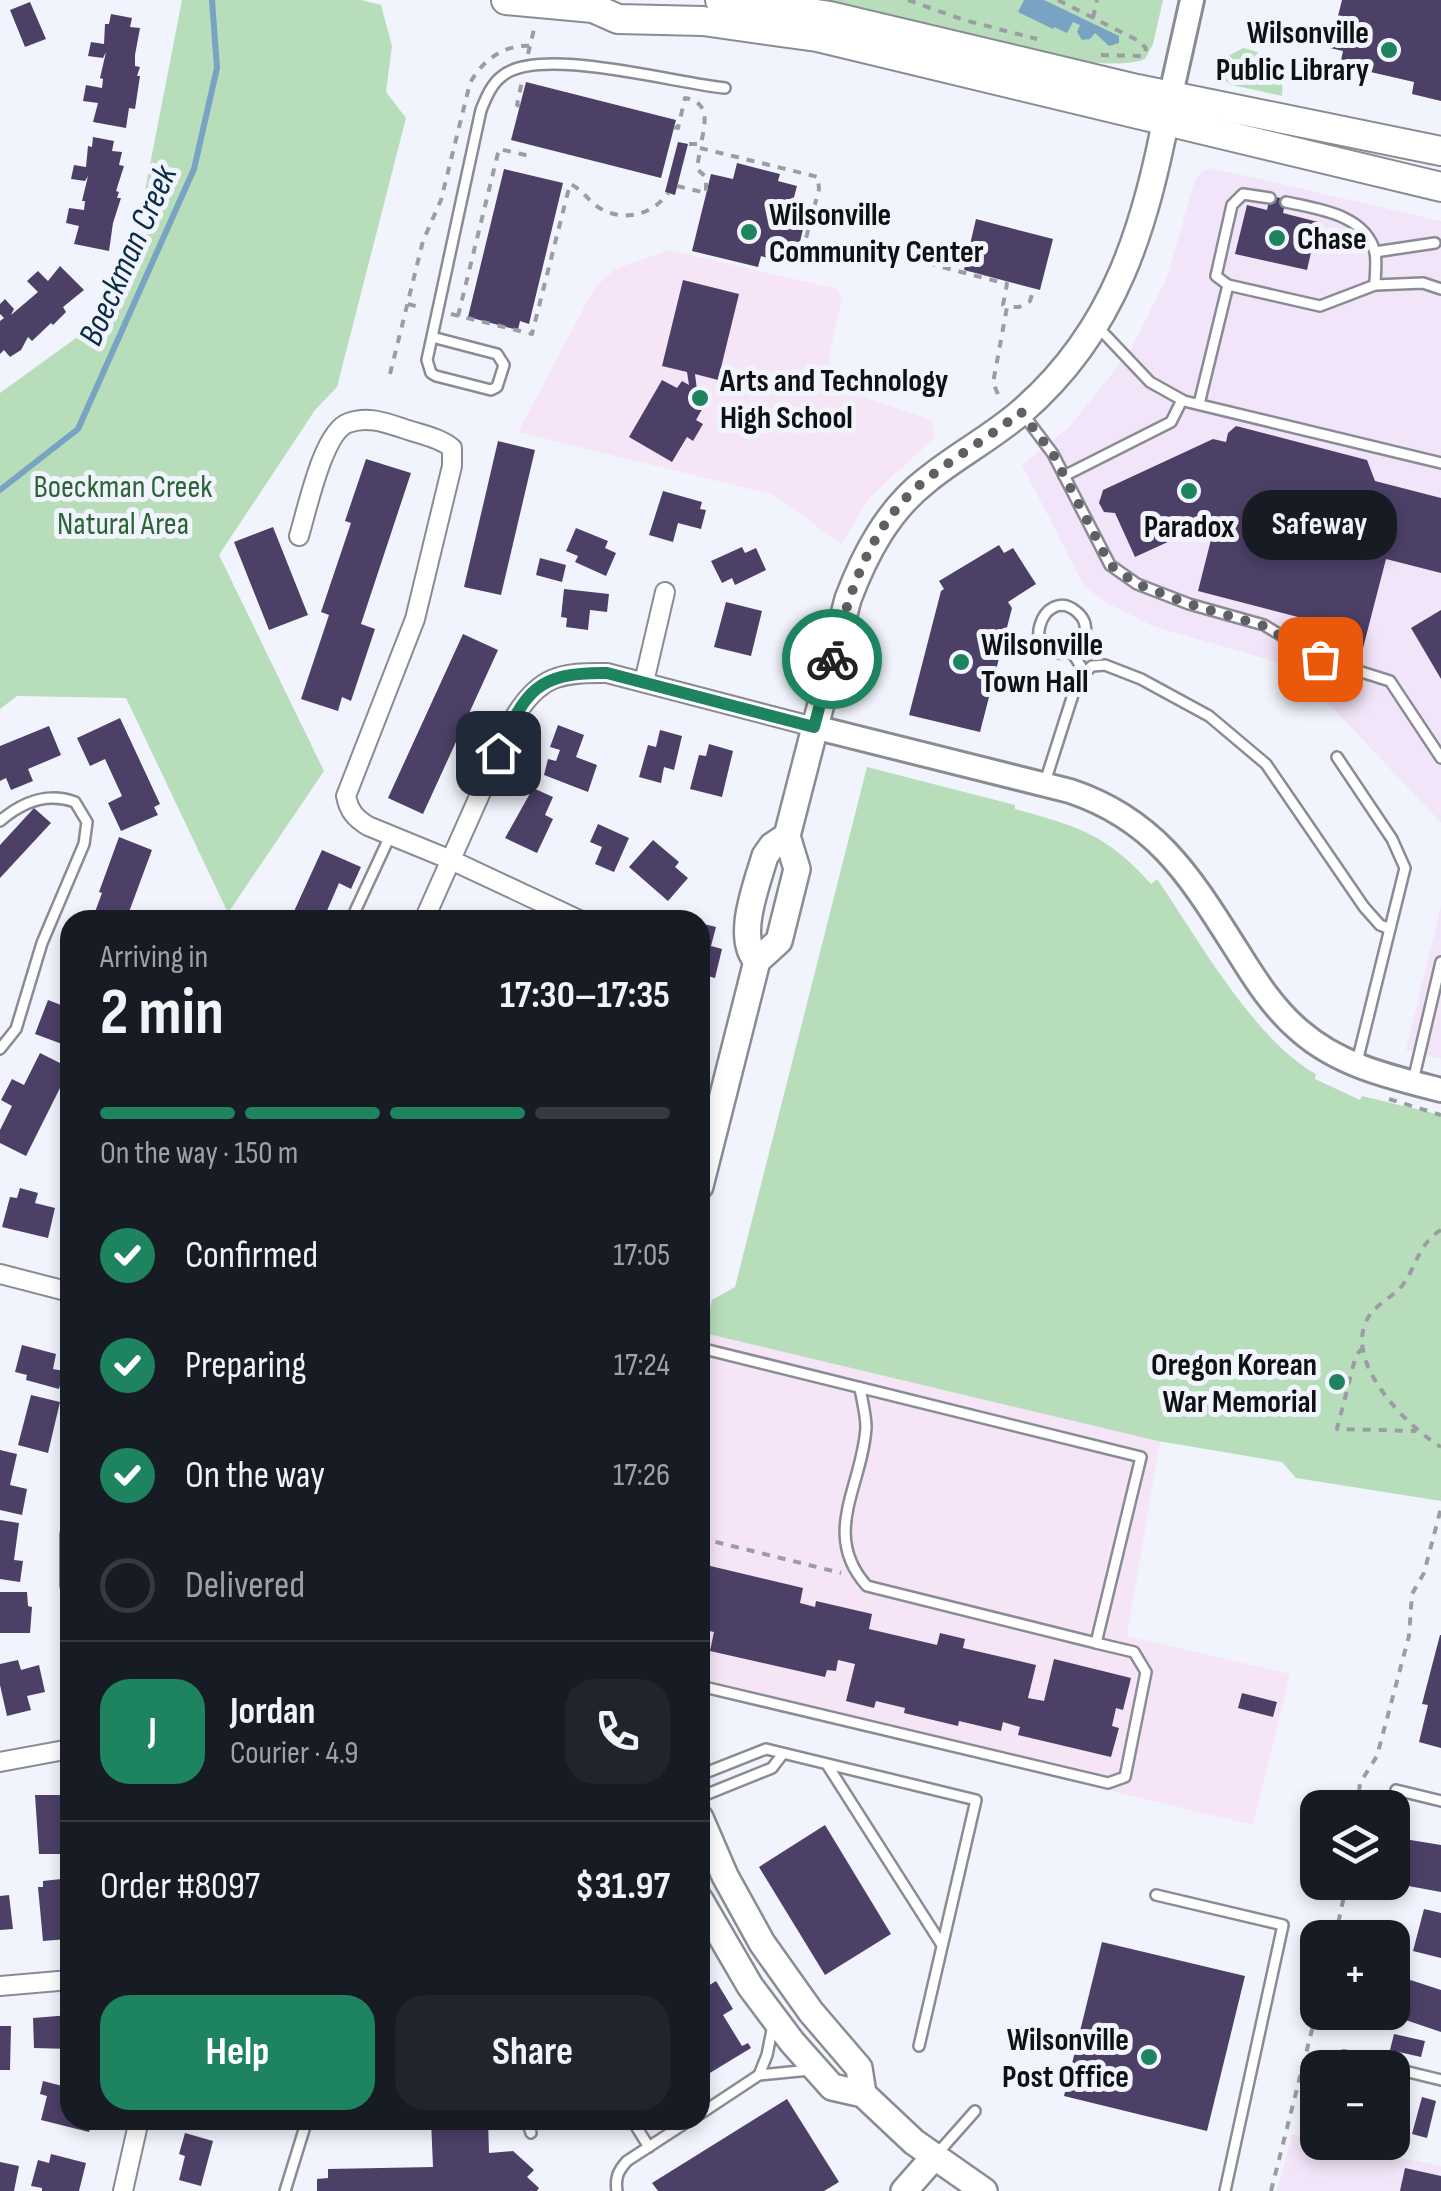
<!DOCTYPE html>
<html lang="en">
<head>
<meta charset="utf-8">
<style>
	:root { --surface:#171b24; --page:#20242c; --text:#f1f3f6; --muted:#9ea1a6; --line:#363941; --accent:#1d845f }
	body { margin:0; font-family:"Sofia Sans Condensed",sans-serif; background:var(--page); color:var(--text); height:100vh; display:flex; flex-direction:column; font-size:38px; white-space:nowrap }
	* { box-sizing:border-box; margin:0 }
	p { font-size:32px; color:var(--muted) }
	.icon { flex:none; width:55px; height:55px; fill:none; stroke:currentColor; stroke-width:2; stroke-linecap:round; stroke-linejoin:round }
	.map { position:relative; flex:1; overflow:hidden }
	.drawer { position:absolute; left:60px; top:910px; width:650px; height:1220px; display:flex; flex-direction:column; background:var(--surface); border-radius:30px; box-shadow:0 5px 15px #0003 }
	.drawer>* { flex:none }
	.controls { position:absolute; left:1300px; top:1790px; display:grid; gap:20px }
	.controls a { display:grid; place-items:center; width:110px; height:110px; border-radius:20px; background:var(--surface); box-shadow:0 5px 15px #0003; font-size:50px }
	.pin { position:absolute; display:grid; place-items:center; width:85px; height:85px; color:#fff; margin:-42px; border-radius:20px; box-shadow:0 5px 15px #0006 }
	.courier { position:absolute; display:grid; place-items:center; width:100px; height:100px; margin:-50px; border:8px solid #1d845f; border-radius:50%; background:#fff; color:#222; box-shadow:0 2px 12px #0007 }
	.bubble { position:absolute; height:70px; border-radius:30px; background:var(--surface); box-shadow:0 5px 15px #0003; font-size:32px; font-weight:700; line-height:70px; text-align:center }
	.headline em { font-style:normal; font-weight:700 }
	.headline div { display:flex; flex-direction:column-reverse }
	.headline { display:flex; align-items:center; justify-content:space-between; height:170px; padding:0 40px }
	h1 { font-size:65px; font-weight:700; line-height:75px }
	.bar { display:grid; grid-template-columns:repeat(4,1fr); gap:15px 10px; align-content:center; height:120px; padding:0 40px }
	.bar i { height:12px; border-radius:8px; background:var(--line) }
	.bar .selected { background:var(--accent) }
	.bar p { grid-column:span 4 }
	.line { display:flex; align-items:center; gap:25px; padding:0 40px; border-top:2px solid var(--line) }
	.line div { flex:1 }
	.round { display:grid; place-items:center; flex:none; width:105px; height:105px; border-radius:30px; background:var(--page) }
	ol { padding:0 40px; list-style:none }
	li { display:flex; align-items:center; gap:30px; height:110px }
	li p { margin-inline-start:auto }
	li .icon { padding:10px; border-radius:50%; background:var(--accent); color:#fff; stroke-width:4 }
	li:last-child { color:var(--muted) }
	li i { width:55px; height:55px; border:5px solid var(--line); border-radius:50% }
	.cta { display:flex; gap:20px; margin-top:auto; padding:20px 40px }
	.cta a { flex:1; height:115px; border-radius:30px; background:var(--accent); color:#fff; font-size:40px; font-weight:700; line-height:115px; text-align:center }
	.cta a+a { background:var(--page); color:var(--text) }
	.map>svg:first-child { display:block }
	.commercial { fill:#f3e5f9 }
	.education { fill:#f5e5f7 }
	.green { fill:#b7ddbb }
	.water { fill:#78a3c3 }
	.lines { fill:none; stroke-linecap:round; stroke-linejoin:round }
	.stream { stroke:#78a3c3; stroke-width:6 }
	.building { fill:#4c4067 }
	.service-casing { stroke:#8a8c94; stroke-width:14 }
	.minor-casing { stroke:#8a8c94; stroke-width:22 }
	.tertiary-casing { stroke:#8a8c94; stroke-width:28 }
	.secondary-casing { stroke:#8a8c94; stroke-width:30 }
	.primary-casing { stroke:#8a8c94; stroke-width:32 }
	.path { stroke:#9b9da3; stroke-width:4; stroke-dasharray:8 8; stroke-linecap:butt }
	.service { stroke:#fff; stroke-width:9 }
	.minor { stroke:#fff; stroke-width:18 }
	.tertiary { stroke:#fff; stroke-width:22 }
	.secondary { stroke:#fff; stroke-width:25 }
	.primary { stroke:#fff; stroke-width:28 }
	.done { stroke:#5f6065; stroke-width:10; stroke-dasharray:0 18 }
	.route { stroke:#1d845f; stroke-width:12 }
	.poi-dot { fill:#1d845f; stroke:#f2f4fd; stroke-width:4 }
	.labels { text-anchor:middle; stroke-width:10; stroke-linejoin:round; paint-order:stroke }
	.poi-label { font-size:32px; font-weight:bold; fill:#101113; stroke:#f2f4fd; text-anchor:start }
	.park-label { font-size:32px; fill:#2b6435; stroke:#f2f4fd }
	.water-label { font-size:35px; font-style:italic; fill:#082c43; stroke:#f2f4fd }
</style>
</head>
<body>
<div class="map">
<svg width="1441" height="2191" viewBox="0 0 1441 2191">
	<rect width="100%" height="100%" fill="#f2f4fd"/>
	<g class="commercial">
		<polygon points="1212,168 1441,221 1441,823 1311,685 1315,673 1152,626 1105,602 1084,586 1022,465 1070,426 1130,351 1168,275 1195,180 1201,172"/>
		<polygon points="1441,906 1441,1059 1406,1050"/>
		<polygon points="1292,2134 1317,2140 1318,2142 1331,2143 1441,2166 1441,2191 1277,2191"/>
	</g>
	<g class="education">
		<polygon points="670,250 837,289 842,297 829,357 834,378 849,392 931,420 935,437 870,497 841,544 774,495 518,432 595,287 615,269"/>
		<polygon points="704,1333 1160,1441 1127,1636 1290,1674 1253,1825 700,1692 700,1348"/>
	</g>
	<g class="green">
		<polygon points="182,0 361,0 381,5 392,46 386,92 406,118 337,387 315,410 219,555 324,771 228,913 126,698 17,696 0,709 0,393 123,304"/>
		<path d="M805 0H1163L1153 44 1145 59C1094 81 869 15 805 0Z"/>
		<path d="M1243 48C1269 53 1285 68 1282 96L1232 85 1215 74 1230 55Z"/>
		<path d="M867 767 1015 805V809C1076 826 1107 834 1151 884L1157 879C1197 937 1254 1040 1316 1074L1315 1079 1360 1100 1362 1096 1441 1115V1501L1296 1478 1282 1462 1158 1441 704 1333 712 1300 735 1287Z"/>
	</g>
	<polygon class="water" points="1024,0 1044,0 1119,36 1119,43 1109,46 1095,33 1090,39 1082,40 1077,32 1080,25 1073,22 1067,33 1054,27 1053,29 1018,12"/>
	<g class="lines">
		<polyline class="stream" points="0,490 78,429 194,169 217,68 212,0"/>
	</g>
	<g class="building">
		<polygon points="1342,0 1441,0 1441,101 1412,94 1414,82 1340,65 1343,51 1330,48"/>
		<polygon points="30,2 46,39 25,47 10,10"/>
		<polygon points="111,14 132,18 130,27 140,28 135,55 135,66 140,67 137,76 140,76 135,109 129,108 126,128 93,122 98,103 83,101 86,85 102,88 103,79 100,78 106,52 103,58 88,56 91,42 104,44 105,24 109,24"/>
		<polygon points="526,82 676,120 661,178 511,140"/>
		<polygon points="93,137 114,141 112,151 122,152 119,165 124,166 116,191 119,192 117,198 121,198 113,223 109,251 74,244 79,226 66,223 69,208 84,210 85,201 82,201 88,176 85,181 71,179 74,165 86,167 88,146 92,147"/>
		<polygon points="678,142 688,144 675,195 665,192"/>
		<polygon points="737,163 780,174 778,181 797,186 793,201 800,202 798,211 807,213 796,258 773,252 771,259 761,256 758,267 692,251 711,174 733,179"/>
		<polygon points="504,169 563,183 529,324 520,321 518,330 468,317"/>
		<polygon points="1270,196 1286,199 1283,213 1318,222 1307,270 1235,254 1247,205 1267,210"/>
		<polygon points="976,219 1053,239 1040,290 964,270"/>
		<polygon points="60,266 84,290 63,307 66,312 53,325 51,323 32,341 28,337 21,350 10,357 4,350 0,354 0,321 4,318 0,314 0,304 5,299 14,309 11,315 38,292 27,281 38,271 48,281"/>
		<polygon points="683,280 739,294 718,380 695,374 697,390 709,397 696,420 703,424 693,441 687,437 672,462 629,437 662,380 677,388 682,381 689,385 687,372 662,366"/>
		<polygon points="1236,426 1367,460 1375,481 1441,498 1441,573 1386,559 1363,648 1345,643 1348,630 1198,591 1216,520 1135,557 1115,513 1104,512 1099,503 1103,490 1213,439 1226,442 1228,433"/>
		<polygon points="498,441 535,450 501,595 464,587"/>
		<polygon points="366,459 411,473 361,624 375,629 351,701 342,697 338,711 301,699 329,615 321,612 351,523 345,521"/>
		<polygon points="663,491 702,502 700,509 706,510 701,529 678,523 673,542 649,535"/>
		<polygon points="273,527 308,615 269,630 234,542"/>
		<polygon points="576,528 608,541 605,548 616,553 606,576 575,562 578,556 566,551"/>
		<polygon points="999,545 1004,553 1013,548 1036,584 1008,602 1012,608 980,732 909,715 941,591 944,589 939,581"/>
		<polygon points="742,547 745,553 756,548 766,570 735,585 732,578 722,583 711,561"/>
		<polygon points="540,558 566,565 562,582 536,575"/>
		<polygon points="564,589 609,594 607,612 590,610 588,630 566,627 567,618 561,617"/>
		<polygon points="726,602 762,611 751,656 714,647"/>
		<polygon points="1441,610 1441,679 1411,628"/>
		<polygon points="463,634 498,650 423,814 388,798"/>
		<polygon points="120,718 160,804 154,807 158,815 121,831 108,803 122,796 105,759 90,766 77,738"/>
		<polygon points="558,725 584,735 576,757 597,765 588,792 544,775 548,759 556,761 560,750 550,747"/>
		<polygon points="49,726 61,755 28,769 33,781 11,790 6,778 0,781 0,746"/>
		<polygon points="660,730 682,736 674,770 664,767 661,783 639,777 648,745 656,747"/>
		<polygon points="709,744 733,751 722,797 690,789 699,755 706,756"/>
		<polygon points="533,788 553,797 545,815 553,819 537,853 505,838"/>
		<polygon points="34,808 51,823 0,878 0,845"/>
		<polygon points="598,824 629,838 614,872 595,864 602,847 590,842"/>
		<polygon points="119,837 152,850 126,920 92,920 102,893 99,892"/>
		<polygon points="653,840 679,862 675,867 688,878 668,901 629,867"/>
		<polygon points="322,850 361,867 351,889 339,883 323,920 290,920"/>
		<polygon points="700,923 716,927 711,946 722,949 715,978 704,975 701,986"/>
		<polygon points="70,981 70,1047 35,1034 48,1000 61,1005"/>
		<polygon points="40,1053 70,1068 26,1156 0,1143 0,1130 12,1106 1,1100 12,1079 24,1085"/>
		<polygon points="20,1188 38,1193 35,1203 55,1208 48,1238 2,1227 10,1197 17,1198"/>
		<polygon points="22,1345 56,1354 53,1369 64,1371 59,1389 26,1380 27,1375 15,1372"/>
		<polygon points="31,1395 60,1402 48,1453 18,1445"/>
		<polygon points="0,1450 17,1454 10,1485 27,1489 22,1515 0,1510"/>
		<polygon points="0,1520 19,1523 14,1560 23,1561 20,1582 0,1579"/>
		<polygon points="702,1564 803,1588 800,1603 815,1607 816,1601 872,1614 869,1629 937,1645 940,1633 965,1639 963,1648 1036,1665 1028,1698 1044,1701 1054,1659 1131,1678 1123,1710 1116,1708 1112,1726 1119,1728 1111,1757 1018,1735 1020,1727 1003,1722 1001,1731 959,1721 958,1726 904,1713 905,1708 876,1701 874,1708 846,1701 855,1664 838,1660 836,1671 827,1670 825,1677 710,1651 714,1632 700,1629"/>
		<polygon points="0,1592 27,1592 28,1606 32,1607 30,1633 0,1633"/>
		<polygon points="1440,1635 1441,1635 1441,1748 1419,1742 1428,1705 1422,1704"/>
		<polygon points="18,1660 21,1670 39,1665 45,1692 27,1696 31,1710 7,1716 0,1685 0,1664"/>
		<polygon points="1242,1693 1277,1702 1273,1717 1238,1708"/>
		<polygon points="35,1795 65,1795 64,1835 70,1835 70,1854 39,1854"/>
		<polygon points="825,1825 891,1934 825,1975 759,1867"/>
		<polygon points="1392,1837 1441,1845 1441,1892 1392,1883"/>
		<polygon points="70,1878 68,1939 43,1941 38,1887 43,1887 43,1881"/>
		<polygon points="9,1895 13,1929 0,1930 0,1896"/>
		<polygon points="1424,1909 1441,1913 1441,1958 1413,1951"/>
		<polygon points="1102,1942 1245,1976 1207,2131 1064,2096"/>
		<polygon points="1392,1974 1441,1990 1441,2032 1385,2013 1392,2012"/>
		<polygon points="716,1981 733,2009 723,2015 742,2046 748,2043 751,2048 700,2079 700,1991"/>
		<polygon points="70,2015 70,2049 34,2048 33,2018"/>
		<polygon points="0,2026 11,2026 10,2070 0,2070"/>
		<polygon points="1394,2034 1425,2041 1421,2057 1390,2050"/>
		<polygon points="43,2081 70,2088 70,2120 92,2120 89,2132 41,2120 47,2096 40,2094"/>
		<polygon points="1422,2097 1436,2101 1427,2138 1412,2134"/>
		<polygon points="787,2099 839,2182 824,2191 658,2191 652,2183"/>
		<polygon points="431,2120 488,2120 489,2153 513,2151 534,2170 527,2177 539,2188 537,2191 317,2191 317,2179 328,2178 328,2169 433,2167"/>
		<polygon points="185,2133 213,2141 201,2186 179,2180 185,2156 179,2154"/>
		<polygon points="51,2154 86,2163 79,2191 42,2191 42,2188 31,2186 38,2160 49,2163"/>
		<polygon points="0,2162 19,2166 14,2191 0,2191"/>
		<polygon points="1405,2168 1441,2176 1441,2191 1400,2191"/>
	</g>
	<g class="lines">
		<defs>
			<g id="service">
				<path d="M1286 202C1317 209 1365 214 1375 252 1377 262 1375 275 1375 285"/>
				<polyline points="1375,252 1435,243"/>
				<polyline points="1228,285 1216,276 1232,205 1243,194 1270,198"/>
				<polyline points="1096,325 1150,382 1184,401 1441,463"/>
				<path d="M432 337 497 354 504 365 497 387 491 390 436 376 431 373 427 360 481 110C486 98 491 85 501 77 537 44 677 84 725 88"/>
				<polyline points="1199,404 1228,285 1320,306 1375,285 1423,283 1441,289"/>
				<polyline points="1023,414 1053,454 1110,565 1137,584 1189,604 1264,625 1320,659 1390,681 1441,758"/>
				<polyline points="1064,476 1171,422 1182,400"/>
				<path d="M1072 652C1014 664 1043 582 1077 612 1092 625 1085 642 1072 652L1085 673"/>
				<polyline points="1337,757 1392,839 1405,868 1357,1062"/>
				<polyline points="1045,782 1078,679 1092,666 1105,665 1141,679 1209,716 1266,764 1364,907 1380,925 1390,929"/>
				<path d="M0 821C22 802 48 792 75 802L87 822 84 844 42 943 16 1029 0 1049"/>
				<polyline points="351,920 390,836"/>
				<polyline points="1413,1081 1441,962"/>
				<path d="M700 1348 1141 1457 1096 1643 867 1586C820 1534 863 1485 866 1427 866 1415 862 1400 860 1388"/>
				<polyline points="700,1686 1108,1783 1125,1777 1146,1672 1134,1652 1096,1643"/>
				<polyline points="828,1766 942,1945"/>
				<polyline points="700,1775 766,1749 976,1800 919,2046"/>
				<polyline points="1396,1790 1441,1801"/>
				<polyline points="700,1797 772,1768 782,1755"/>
				<polyline points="1156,1895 1283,1925 1225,2191"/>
				<polyline points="1344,2056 1390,2068"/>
				<polyline points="1392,2068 1441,2080"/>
				<polyline points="759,2075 767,2055 773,2025"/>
				<polyline points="700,2114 759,2075 810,2070"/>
				<polyline points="527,2120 531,2133"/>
				<polyline points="632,2120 649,2147"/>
				<polyline points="936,2155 975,2111"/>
				<polyline points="285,2191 307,2120"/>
				<path d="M617 2191C615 2178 618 2171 627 2161L690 2120"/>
			</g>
			<g id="minor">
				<path d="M299 536C307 510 323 432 348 423 367 416 384 422 402 428 418 434 439 437 452 448V466L415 619 346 796C349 811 355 818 368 826L451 860 579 920"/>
				<polyline points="644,682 665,592"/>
				<path d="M424 920 514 718C539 676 561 672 607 673L814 727"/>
				<polyline points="0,1274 70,1292"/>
				<polyline points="70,1535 70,1585"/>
				<polyline points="0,1762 70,1749"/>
				<polyline points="0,1986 70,1980"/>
				<polyline points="123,2191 139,2120"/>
			</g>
			<g id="tertiary">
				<polyline points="1171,94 1192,0"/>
				<path d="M814 727 1070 791C1157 820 1191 878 1238 952 1256 981 1274 1009 1300 1031 1340 1066 1391 1077 1441 1090"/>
			</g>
			<g id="secondary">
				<path d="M757 961C735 938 757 884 765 856L772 846 787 836"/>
				<path d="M700 1186 757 961 779 941 797 869 787 836 848 599C865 554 888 510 927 480 956 456 991 438 1020 413 1117 330 1146 224 1169 104"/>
				<polyline points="700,1818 725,1876 762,1943 811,2012 859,2068 863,2094"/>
				<polyline points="700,1900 750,1986 792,2042 832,2087 863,2094 914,2142 984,2191"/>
				<polyline points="904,2191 934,2157"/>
			</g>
			<g id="primary">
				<polyline points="506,0 593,8 618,19 703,21 817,37 1441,187"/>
				<polyline points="720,0 830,16 1137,89 1441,151"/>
			</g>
		</defs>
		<use href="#service" class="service-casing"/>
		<use href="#minor" class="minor-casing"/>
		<use href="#tertiary" class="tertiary-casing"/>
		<use href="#secondary" class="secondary-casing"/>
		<use href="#primary" class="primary-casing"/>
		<g class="path">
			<polyline points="908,0 964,20 1037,39"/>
			<polyline points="1058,0 1137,40 1146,48 1144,56 1099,55"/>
			<polyline points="1093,18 1097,0"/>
			<polyline points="528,54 535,25"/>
			<polyline points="520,106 517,105 522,81"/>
			<path d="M674 127 678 128 685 98C711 102 705 124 701 144H684"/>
			<polyline points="700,148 818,177 819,189 800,261"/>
			<polyline points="677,186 706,193 706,177 697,169 700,149"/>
			<polyline points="881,251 1007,284 1003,305 1007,307"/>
			<polyline points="408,304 423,308"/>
			<path d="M451 314 532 334 570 184C581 189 586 197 595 205 619 223 651 217 668 193"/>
			<polyline points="458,316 499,149 530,156"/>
			<path d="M390 374 423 241 441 200 470 83C482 61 504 44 530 46"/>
			<polyline points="998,394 993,383 1007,307 1019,307 1030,301 1034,288"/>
			<polyline points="1389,1099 1441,1115"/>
			<path d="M1441 1230C1418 1244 1417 1266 1402 1286 1390 1300 1372 1305 1365 1324 1348 1367 1408 1427 1441 1447"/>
			<polyline points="1363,1348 1356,1355 1337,1429 1416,1431"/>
			<polyline points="700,1538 841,1573"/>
			<polyline points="1357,1808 1360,1783 1377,1756 1409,1636 1412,1594 1424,1573 1441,1508"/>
			<polyline points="1335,1938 1347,1882"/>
			<polyline points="1271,2191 1318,2006"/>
		</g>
		<use href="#service" class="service"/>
		<use href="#minor" class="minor"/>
		<use href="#tertiary" class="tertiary"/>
		<use href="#secondary" class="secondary"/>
		<use href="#primary" class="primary"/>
	</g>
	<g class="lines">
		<path class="done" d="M832 659C850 592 869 524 927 479 958 455 991 436 1021 412L1053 454 1110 565 1137 584 1189 604 1264 626 1320 659"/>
		<path class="route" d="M498 753C525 691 536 672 607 673L814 727 832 659"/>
	</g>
	<g class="poi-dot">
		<circle cx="1389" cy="50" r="10"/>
		<circle cx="749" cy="232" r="10"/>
		<circle cx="1277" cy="238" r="10"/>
		<circle cx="700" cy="398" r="10"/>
		<circle cx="1189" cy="491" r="10"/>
		<circle cx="961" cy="662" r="10"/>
		<circle cx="1337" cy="1382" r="10"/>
		<circle cx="1149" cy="2057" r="10"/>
	</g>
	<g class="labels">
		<g class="poi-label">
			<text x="1369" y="43" text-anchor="end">Wilsonville<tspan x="1369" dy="37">Public Library</tspan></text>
			<text x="769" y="225">Wilsonville<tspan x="769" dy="37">Community Center</tspan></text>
			<text x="1297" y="249">Chase</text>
			<text x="720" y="391">Arts and Technology<tspan x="720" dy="37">High School</tspan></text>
			<text x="1189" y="537" text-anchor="middle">Paradox</text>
			<text x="981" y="655">Wilsonville<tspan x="981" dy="37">Town Hall</tspan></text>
			<text x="1317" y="1375" text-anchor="end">Oregon Korean<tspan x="1317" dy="37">War Memorial</tspan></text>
			<text x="1129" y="2050" text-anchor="end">Wilsonville<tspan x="1129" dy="37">Post Office</tspan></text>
		</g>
		<g class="park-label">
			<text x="123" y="497">Boeckman Creek<tspan x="123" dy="37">Natural Area</tspan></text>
		</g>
		<g class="water-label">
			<text transform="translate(127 255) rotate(-66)" y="12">Boeckman Creek</text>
		</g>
	</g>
</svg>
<div class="controls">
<a><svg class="icon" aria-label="layers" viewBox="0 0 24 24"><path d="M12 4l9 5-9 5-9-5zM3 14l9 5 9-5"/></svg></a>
<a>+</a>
<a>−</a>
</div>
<div class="pin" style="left:1320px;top:659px;background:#ea580c"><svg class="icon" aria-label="bag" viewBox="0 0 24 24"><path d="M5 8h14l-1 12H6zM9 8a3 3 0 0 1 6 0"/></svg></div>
<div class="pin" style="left:498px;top:753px;background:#1f2937"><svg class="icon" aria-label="home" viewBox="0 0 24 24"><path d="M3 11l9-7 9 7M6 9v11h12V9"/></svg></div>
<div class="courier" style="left:832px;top:659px"><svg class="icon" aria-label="bike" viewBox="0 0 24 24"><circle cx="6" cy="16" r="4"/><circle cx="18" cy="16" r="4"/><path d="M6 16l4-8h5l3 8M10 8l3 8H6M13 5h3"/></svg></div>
<div class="bubble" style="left:1242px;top:490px;width:155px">Safeway</div>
<section class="drawer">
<div class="headline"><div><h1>2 min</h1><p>Arriving in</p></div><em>17:30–17:35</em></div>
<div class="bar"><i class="selected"></i><i class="selected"></i><i class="selected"></i><i></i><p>On the way · 150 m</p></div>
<ol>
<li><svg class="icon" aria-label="check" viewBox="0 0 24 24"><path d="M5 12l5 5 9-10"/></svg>Confirmed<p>17:05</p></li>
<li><svg class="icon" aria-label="check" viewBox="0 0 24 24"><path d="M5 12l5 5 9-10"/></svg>Preparing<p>17:24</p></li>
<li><svg class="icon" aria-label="check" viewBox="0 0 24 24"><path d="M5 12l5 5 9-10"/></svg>On the way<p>17:26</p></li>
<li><i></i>Delivered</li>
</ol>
<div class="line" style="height:180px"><b class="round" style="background:var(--accent);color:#fff">J</b><div><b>Jordan</b><p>Courier · 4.9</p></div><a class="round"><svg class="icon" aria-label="phone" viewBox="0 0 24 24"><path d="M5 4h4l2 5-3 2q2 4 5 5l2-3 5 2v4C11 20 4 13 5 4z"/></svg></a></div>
<div class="line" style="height:130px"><div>Order #8097</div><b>$31.97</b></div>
<div class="cta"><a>Help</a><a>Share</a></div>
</section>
</div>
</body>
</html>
